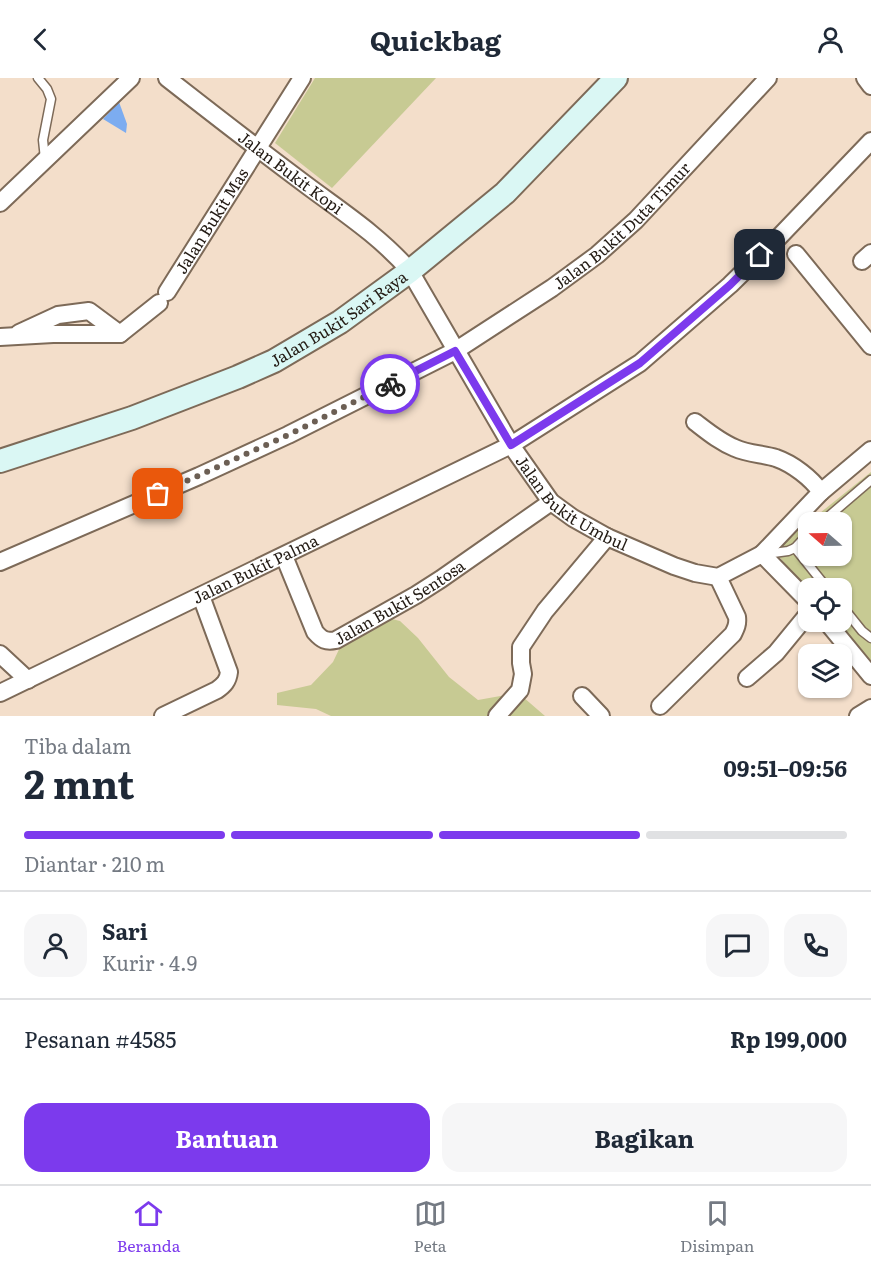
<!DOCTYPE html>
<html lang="id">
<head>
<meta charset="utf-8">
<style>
	:root { --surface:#fff; --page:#f6f6f7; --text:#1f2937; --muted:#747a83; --line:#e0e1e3; --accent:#7c3aed }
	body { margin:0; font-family:Literata,serif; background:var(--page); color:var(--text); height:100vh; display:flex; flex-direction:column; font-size:22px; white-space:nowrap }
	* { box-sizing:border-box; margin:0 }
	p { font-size:20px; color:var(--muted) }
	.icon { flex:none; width:33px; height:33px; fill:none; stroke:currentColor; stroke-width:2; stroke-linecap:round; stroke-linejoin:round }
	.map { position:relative; height:638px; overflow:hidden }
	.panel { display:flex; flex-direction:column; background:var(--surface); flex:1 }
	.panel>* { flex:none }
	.needle { width:39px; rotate:290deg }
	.buttons { position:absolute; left:798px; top:434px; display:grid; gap:12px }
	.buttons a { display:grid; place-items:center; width:54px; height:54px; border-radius:12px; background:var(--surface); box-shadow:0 2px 4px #0004; font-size:30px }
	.pin { position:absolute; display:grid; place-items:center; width:51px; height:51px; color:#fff; margin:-26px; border-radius:12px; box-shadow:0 3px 9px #0006 }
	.courier { position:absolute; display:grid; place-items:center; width:60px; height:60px; margin:-30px; border:4px solid #7c3aed; border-radius:50%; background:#fff; color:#222; box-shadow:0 2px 8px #0007 }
	.headline em { font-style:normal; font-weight:700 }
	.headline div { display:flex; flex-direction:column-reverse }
	.headline { display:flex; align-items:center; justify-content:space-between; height:102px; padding:0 24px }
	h1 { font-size:39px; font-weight:700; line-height:45px }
	.bar { display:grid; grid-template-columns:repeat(4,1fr); gap:9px 6px; align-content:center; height:72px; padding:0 24px }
	.bar i { height:8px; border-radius:4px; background:var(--line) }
	.bar .current { background:var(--accent) }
	.bar p { grid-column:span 4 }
	.line { display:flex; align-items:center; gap:15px; padding:0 24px; border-top:2px solid var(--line) }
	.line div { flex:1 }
	.round { display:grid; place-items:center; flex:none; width:63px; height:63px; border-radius:18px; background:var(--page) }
	.primary-button { display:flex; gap:12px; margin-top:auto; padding:12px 24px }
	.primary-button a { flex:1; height:69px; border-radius:18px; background:var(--accent); color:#fff; font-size:24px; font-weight:700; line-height:69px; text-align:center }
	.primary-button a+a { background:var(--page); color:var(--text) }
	header { display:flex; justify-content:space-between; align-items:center; height:78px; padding:0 24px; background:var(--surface); font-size:27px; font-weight:700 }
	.tab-bar { display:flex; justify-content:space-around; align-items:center; height:84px; border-top:2px solid var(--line); background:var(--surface); font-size:16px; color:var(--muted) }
	.tab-bar a { display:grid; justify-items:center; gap:3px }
	.tab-bar .current { color:var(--accent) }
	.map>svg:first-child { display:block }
	.green { fill:#c7ca93; fill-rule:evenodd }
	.water { fill:#7cacf0 }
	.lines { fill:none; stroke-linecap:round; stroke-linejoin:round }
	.lane-casing { stroke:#7d6a58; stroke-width:11 }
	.street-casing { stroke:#7d6a58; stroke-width:20 }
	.secondary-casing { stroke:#7d6a58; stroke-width:26 }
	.lane { stroke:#fff; stroke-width:8 }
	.street { stroke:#fff; stroke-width:16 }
	.secondary { stroke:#daf7f4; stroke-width:22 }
	.done { stroke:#6c5f54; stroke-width:6; stroke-dasharray:0 10.8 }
	.route { stroke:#7c3aed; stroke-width:8 }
	.labels { text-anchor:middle; stroke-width:5; stroke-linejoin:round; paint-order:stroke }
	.street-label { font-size:16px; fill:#231b14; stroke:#f3deca }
</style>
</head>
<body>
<header><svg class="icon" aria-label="back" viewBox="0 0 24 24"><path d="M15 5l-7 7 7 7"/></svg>Quickbag<svg class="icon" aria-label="person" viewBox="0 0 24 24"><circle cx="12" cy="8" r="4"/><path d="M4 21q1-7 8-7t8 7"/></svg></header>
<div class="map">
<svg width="871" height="638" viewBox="0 0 871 638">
	<rect width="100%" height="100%" fill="#f3deca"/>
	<g class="green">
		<polygon points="315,0 436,0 332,110 275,65"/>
		<path d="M871 394V592L831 543H842V510H808V515L774 472ZM808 444H842V477H808Z"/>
		<polygon points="384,539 400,543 418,560 449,599 478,622 506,617 523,619 545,638 331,638 316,631 277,627 277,615 311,607 333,584 344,561"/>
	</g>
	<polygon class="water" points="119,24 127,46 126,55 103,41"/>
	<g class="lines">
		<defs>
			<g id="lane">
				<polyline points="38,0 47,11 51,21 43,62 45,81"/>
				<polyline points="822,444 871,402"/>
				<polyline points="795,470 808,456"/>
				<polyline points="766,476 788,473 795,470 827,510"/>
				<polyline points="842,528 862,553 871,560"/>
			</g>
			<g id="street">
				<path id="s1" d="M167 0C213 36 258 71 305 106 341 133 380 158 410 193L511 367 551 424 573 440 607 459 674 488 695 495 718 499 762 476 808 523"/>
				<polyline points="865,0 871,8"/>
				<polyline points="0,125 131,0"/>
				<polyline points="796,176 871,268"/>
				<polyline points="862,183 871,175"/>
				<path id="s2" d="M167 214 302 0"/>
				<polyline points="19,255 58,237 89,233 120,256"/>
				<polyline points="0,259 53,256 120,256 159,225"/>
				<path d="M695 344C708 354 720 364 735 370 748 376 763 376 776 380 793 386 811 400 821 414L762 476"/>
				<polyline points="821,414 871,372"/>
				<path id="s3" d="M284 478 315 554C322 562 326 564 336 562L416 517 441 501 551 424"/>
				<path id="s4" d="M0 484 199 398 288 357 455 273 552 210 597 177 636 142 768 0"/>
				<polyline points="826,543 871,598"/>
				<polyline points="0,576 28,602"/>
				<polyline points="747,600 776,575 808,536"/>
				<path id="s5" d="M0 615 511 367 640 285 730 207 780 158 871 63"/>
				<polyline points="582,618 601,638"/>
				<path d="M660 628 733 556C736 550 738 546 737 539L718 499"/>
				<path d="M163 638 217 612C224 607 228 603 229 594L201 518"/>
				<polyline points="497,638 520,612 523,596 521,585 521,569 545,533 607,459"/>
				<polyline points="858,638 871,630"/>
			</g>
			<g id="secondary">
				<path id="s6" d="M0 383 132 340 238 299 274 283 340 244 410 193 505 115 616 0"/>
			</g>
		</defs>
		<use href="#lane" class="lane-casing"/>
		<use href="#street" class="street-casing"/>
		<use href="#secondary" class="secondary-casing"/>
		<use href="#lane" class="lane"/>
		<use href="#street" class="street"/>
		<use href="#secondary" class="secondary"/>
	</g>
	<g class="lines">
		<polyline class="done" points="158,416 288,357 390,306"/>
		<polyline class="route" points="390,306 455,273 511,367 640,285 730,207 760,177"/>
	</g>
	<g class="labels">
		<g class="street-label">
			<text dy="6" stroke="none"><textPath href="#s1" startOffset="156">Jalan Bukit Kopi</textPath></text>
			<text dy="6" stroke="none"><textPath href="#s2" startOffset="84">Jalan Bukit Mas</textPath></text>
			<text dy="6" stroke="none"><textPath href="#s4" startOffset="711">Jalan Bukit Duta Timur</textPath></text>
			<text dy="6" stroke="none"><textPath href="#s6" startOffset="369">Jalan Bukit Sari Raya</textPath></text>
			<text dy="6" stroke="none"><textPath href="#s1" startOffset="598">Jalan Bukit Umbul</textPath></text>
			<text dy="6" stroke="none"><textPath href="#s5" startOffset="284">Jalan Bukit Palma</textPath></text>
			<text dy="6" stroke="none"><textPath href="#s3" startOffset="180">Jalan Bukit Sentosa</textPath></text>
		</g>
	</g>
</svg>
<div class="buttons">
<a><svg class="needle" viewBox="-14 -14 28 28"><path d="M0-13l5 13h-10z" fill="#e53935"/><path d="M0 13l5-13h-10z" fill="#747a83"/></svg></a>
<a><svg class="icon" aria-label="locate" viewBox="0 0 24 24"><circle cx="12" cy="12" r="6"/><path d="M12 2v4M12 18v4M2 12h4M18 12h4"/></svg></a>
<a><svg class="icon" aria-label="layers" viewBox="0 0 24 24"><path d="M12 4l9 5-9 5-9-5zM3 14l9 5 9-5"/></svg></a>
</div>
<div class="pin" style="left:158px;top:416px;background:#ea580c"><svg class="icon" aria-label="bag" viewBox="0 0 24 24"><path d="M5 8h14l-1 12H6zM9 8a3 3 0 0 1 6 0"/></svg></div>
<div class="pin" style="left:760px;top:177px;background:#1f2937"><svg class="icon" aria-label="home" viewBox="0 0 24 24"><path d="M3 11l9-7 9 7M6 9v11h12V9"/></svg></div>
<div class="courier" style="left:390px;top:306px"><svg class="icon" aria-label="bike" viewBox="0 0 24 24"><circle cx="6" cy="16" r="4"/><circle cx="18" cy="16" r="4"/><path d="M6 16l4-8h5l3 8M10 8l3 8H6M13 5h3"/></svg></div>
</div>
<section class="panel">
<div class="headline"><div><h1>2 mnt</h1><p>Tiba dalam</p></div><em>09:51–09:56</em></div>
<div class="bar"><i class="current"></i><i class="current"></i><i class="current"></i><i></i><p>Diantar · 210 m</p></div>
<div class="line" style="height:108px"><a class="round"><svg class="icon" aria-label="person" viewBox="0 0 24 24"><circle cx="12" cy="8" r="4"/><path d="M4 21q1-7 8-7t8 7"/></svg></a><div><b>Sari</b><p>Kurir · 4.9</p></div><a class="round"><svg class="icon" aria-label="chat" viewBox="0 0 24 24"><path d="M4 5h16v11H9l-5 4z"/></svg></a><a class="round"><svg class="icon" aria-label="phone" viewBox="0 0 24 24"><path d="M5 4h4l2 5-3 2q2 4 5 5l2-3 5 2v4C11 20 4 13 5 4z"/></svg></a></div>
<div class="line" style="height:78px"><div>Pesanan #4585</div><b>Rp 199,000</b></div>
<div class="primary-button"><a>Bantuan</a><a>Bagikan</a></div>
</section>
<nav class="tab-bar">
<a class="current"><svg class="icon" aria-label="home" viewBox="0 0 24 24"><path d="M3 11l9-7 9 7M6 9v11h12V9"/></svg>Beranda</a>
<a><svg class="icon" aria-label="map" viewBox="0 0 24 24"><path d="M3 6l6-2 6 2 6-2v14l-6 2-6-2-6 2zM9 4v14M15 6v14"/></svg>Peta</a>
<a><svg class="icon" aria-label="saved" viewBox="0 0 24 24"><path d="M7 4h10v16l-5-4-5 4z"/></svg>Disimpan</a>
</nav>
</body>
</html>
